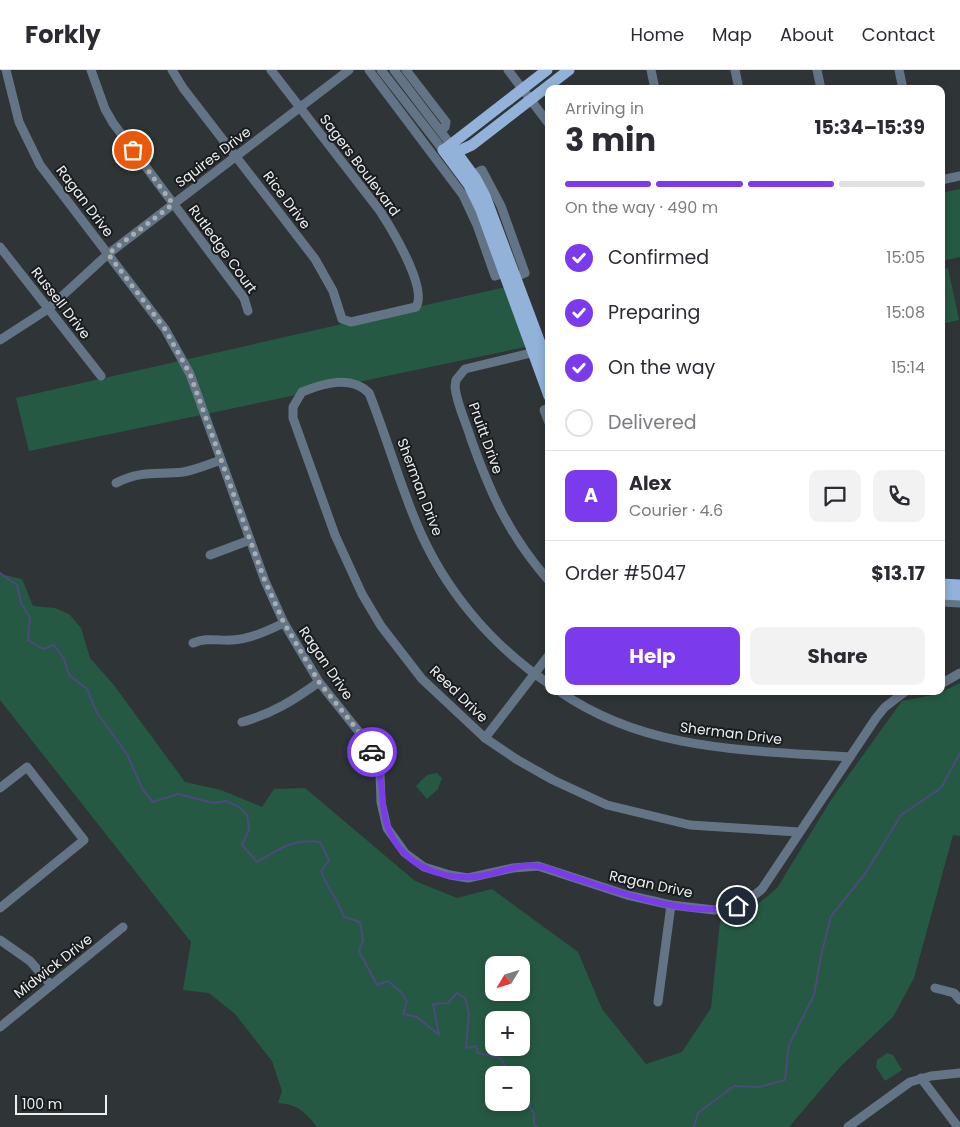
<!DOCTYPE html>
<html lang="en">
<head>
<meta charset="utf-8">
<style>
	:root { --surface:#fff; --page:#f2f2f3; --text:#2b2b33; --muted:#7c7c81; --line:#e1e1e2; --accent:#7c3aed }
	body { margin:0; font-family:Poppins,sans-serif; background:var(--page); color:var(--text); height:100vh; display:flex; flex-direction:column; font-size:19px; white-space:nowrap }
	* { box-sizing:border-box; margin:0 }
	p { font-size:16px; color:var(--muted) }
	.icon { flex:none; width:28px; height:28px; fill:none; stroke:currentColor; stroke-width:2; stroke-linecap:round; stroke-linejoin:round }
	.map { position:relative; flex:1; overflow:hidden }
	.panel { position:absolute; left:545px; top:15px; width:400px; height:610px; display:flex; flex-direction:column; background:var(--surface); border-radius:10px; box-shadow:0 2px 8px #0003 }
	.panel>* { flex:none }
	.needle { width:32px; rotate:232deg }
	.fabs { position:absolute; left:485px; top:886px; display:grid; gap:10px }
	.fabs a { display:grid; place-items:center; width:45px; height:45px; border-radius:10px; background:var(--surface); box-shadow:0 2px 8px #0003; font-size:25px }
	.scale { position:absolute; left:15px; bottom:12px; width:92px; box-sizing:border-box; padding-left:5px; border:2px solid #ebeff0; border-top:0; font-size:14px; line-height:18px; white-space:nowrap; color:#ebeff0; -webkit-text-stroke:4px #191c1d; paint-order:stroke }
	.pin { position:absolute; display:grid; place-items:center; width:42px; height:42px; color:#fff; margin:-21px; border:2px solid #fff; border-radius:50%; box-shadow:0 1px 5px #0007 }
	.courier { position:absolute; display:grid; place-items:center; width:50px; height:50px; margin:-25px; border:4px solid #7c3aed; border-radius:50%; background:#fff; color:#222; box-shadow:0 1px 6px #0007 }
	.head em { font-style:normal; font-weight:700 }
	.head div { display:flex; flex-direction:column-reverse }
	.head { display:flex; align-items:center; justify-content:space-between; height:85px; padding:0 20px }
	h1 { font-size:32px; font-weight:700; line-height:38px }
	.bar { display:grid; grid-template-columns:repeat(4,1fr); gap:8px 5px; align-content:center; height:60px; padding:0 20px }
	.bar i { height:6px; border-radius:4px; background:var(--line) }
	.bar .on { background:var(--accent) }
	.bar p { grid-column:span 4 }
	.line { display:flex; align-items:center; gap:12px; padding:0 20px; border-top:1px solid var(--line) }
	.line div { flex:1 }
	.round { display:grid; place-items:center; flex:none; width:52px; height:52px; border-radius:10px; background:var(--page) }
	ol { padding:0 20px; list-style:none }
	li { display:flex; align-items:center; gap:15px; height:55px }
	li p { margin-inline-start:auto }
	li .icon { padding:5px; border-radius:50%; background:var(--accent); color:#fff; stroke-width:4 }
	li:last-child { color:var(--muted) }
	li i { width:28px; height:28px; border:2px solid var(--line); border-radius:50% }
	.button { display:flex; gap:10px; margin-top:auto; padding:10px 20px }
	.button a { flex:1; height:58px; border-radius:10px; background:var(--accent); color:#fff; font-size:20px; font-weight:700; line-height:58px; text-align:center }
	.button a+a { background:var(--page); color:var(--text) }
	header { display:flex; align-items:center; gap:30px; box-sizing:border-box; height:70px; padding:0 25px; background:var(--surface); border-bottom:1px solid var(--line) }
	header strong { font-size:24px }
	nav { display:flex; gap:28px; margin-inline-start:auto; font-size:18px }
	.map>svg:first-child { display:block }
	.green { fill:#265943; fill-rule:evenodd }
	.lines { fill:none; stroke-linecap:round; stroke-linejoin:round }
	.stream { stroke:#4b4a7a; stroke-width:2 }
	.minor { stroke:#647487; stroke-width:9 }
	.major { stroke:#92b2d9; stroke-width:11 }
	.done { stroke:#a9aeaf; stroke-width:5; stroke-dasharray:0 9 }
	.route { stroke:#7c3aed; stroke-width:6 }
	.labels { text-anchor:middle; stroke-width:4; stroke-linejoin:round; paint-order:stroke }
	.street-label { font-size:14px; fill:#ebeff0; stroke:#191c1d }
</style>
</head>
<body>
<header>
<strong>Forkly</strong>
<nav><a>Home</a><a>Map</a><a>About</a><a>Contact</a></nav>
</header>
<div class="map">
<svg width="960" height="1057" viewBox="0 0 960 1057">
	<rect width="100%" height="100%" fill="#2f3537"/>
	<g class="green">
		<polygon points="960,119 960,187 941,191 941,123"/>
		<polygon points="948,198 959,250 941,254 941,200"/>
		<polygon points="506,217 525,277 29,381 16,328"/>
		<path d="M0 504 22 509 33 536 55 538 69 544 81 558 90 588 113 614 185 712 221 720 262 737 274 719 305 718 415 811 457 828 492 819 578 882 602 939 646 994 682 982 711 938 720 851 744 846 777 818 833 727 902 631 937 624 960 613V766L953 765 914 908 893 947 841 996 789 1057H317C304 1041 299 1035 278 1033L282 1021 272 991 235 944 209 923 183 920 191 872 0 630ZM494 895H521V922H494ZM494 950H521V978H494ZM494 1005H521V1032H494Z"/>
		<polygon points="437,703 442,708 438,719 427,729 416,716 427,705"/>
		<polygon points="887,983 893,985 902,1000 885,1011 876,997 877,990"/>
	</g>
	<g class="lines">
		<g class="stream">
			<path d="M0 503 17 515 21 533 30 548 28 570 43 579 54 575 64 589 69 605 87 619 97 643 127 684 143 720 153 732 178 724 213 733 226 731 239 737 247 745 249 760 242 775 257 792C280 779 292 768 320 772L329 790 321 801C327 818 338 829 344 847L360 852 363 871 359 881 377 915 388 911 401 922 407 931 403 944 417 947 439 965 433 934 448 933 457 923 465 928 469 943 466 978 476 976 478 983 501 988 509 1005"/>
			<polyline points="507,1032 507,1038 527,1033 534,1043 534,1055 537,1057"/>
			<polyline points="694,1057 698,1043 734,1016 759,1017 785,1010 789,975 814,925 821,886 831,846 865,804 901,745 941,718 960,683"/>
		</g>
		<g class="minor">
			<polyline points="6,0 19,52 40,95 165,259 190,304 265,511 284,553 319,612 367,672 380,703 381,732 387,758 405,783 424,797 450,805 468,808 513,798 538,796 627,825 671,835 714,840 737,836 747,831 762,819 876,648 885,637 906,621"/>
			<polyline points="91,0 105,39 113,53 244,228 248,241"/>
			<path d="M172 0 183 18 315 189 333 221 342 249 351 252 416 237C428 218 391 158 380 141L271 0"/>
			<polyline points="369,0 463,125 477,155 495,206 505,203"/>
			<polyline points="381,0 443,80"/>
			<polyline points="394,0 451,75"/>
			<polyline points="406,0 446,52 445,57 441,61"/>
			<polyline points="508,0 549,54"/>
			<polyline points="651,0 655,19"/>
			<polyline points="735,0 739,19"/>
			<polyline points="817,0 821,19"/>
			<polyline points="899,0 903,19"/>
			<polyline points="473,105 482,100 501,136 525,203 516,207"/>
			<polyline points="941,110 960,106"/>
			<polyline points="0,177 101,306"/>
			<polyline points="0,270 48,239 108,184 349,0"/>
			<path d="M539 281 465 299 456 310 455 317C457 335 466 352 471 369 491 425 509 465 549 511"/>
			<polyline points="549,338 544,340 549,353"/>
			<path d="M116 413C141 400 157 405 183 402 195 400 209 394 221 390"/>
			<polyline points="210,485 250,470"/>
			<polyline points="941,532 960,533"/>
			<path d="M193 573C207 567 217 571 232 570 250 569 267 561 284 553"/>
			<path d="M549 614C490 574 443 518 416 452 398 409 386 365 369 323 351 305 324 313 302 322L293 337V348L335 465 362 524 381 556 422 609 485 668 516 689 553 710 607 735 690 755 799 762"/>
			<polyline points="941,614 960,603"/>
			<path d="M559 621C646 682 748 680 850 687"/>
			<path d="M242 652C272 644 294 630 319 612"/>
			<polyline points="485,668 549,585"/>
			<polyline points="0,718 27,697 84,770 0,838"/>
			<polyline points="0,870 30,891 51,915"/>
			<polyline points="935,918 954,923 960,930"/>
			<polyline points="658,932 671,835"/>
			<polyline points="0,957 123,857"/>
			<polyline points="921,1008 958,1057"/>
			<polyline points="848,1057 910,1012 931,1006 960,1003"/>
		</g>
		<g class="major">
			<polyline points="451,75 476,109 485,126 549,297"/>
			<polyline points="445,79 547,0"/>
			<polyline points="443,80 469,115 481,140 549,326"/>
			<polyline points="450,81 461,80 472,75 569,0"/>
			<polyline points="941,514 960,515"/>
			<polyline points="941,524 960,525"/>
		</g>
	</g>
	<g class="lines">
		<polyline class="done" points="133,80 173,134 108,184 165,259 190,304 265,511 284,553 319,612 367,672 372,682"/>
		<path class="route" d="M372 682C391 719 371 749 405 784 427 805 461 812 490 804 505 800 522 794 538 796 553 799 567 806 581 810 623 824 695 848 737 836"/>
	</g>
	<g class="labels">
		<g class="street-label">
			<text transform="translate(213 87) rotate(-37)" y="5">Squires Drive</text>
			<text transform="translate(360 95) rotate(53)" y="5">Sagers Boulevard</text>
			<text transform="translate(287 130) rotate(53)" y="5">Rice Drive</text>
			<text transform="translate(85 131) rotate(53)" y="5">Ragan Drive</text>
			<text transform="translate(223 179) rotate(54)" y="5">Rutledge Court</text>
			<text transform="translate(61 233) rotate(52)" y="5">Russell Drive</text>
			<text transform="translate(486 368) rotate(70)" y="5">Pruitt Drive</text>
			<text transform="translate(420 417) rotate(69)" y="5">Sherman Drive</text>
			<text transform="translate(326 593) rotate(56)" y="5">Ragan Drive</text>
			<text transform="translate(459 624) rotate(44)" y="5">Reed Drive</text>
			<text transform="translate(731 663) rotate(7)" y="5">Sherman Drive</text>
			<text transform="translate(651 814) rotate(12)" y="5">Ragan Drive</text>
			<text transform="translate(53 896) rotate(-38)" y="5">Midwick Drive</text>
		</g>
	</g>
</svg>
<div class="fabs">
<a><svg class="needle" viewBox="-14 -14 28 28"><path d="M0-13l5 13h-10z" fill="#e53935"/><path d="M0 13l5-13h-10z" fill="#7c7c81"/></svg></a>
<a>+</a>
<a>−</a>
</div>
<div class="scale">100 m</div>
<div class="pin" style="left:133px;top:80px;background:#ea580c"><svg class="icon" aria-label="bag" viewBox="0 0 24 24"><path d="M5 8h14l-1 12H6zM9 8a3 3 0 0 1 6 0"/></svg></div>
<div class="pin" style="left:737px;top:836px;background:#1f2937"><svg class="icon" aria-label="home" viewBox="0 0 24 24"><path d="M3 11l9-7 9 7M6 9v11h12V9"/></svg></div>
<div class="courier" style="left:372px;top:682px"><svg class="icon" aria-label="car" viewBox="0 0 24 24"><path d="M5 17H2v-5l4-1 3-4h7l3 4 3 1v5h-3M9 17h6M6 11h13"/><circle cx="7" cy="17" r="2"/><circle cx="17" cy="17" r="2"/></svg></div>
<section class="panel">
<div class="head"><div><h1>3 min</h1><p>Arriving in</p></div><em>15:34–15:39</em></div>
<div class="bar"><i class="on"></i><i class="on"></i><i class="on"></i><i></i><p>On the way · 490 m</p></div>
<ol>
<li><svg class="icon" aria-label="check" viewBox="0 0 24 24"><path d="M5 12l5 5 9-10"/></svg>Confirmed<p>15:05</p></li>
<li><svg class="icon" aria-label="check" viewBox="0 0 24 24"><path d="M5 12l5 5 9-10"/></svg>Preparing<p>15:08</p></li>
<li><svg class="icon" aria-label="check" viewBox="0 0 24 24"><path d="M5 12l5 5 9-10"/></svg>On the way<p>15:14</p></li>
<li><i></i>Delivered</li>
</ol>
<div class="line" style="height:90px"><b class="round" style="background:var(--accent);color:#fff">A</b><div><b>Alex</b><p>Courier · 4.6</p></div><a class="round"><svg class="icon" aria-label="chat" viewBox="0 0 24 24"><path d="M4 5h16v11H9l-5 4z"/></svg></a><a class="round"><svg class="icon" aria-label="phone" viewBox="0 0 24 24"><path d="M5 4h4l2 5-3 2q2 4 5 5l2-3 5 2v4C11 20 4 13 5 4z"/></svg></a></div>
<div class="line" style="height:65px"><div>Order #5047</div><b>$13.17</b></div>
<div class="button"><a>Help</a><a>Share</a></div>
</section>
</div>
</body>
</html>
